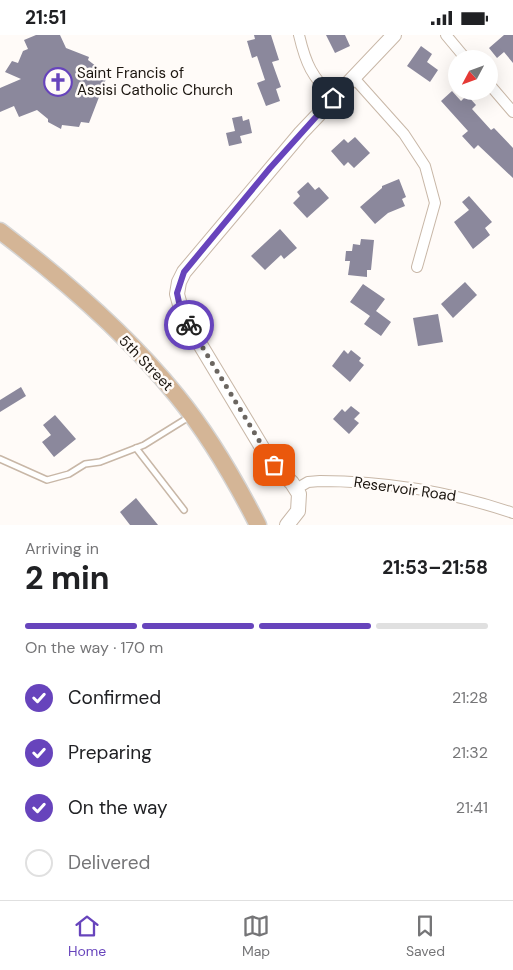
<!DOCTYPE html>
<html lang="en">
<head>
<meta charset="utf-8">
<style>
	:root { --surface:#fff; --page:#f2f2f2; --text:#202124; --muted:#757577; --line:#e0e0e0; --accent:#6744bc }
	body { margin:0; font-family:"DM Sans",sans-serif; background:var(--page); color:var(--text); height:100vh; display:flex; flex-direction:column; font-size:19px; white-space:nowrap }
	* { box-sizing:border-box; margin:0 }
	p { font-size:16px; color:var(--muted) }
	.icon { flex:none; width:28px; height:28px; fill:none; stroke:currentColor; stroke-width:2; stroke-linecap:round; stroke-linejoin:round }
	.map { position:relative; height:490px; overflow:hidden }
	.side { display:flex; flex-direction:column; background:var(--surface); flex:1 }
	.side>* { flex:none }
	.needle { width:32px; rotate:229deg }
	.controls { position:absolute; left:448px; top:15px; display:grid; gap:10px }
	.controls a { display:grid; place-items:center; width:50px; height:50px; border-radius:50%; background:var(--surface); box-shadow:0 5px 20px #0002; font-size:25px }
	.pin { position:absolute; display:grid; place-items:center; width:42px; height:42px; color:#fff; margin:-21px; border-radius:10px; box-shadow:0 2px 8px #0006 }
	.courier { position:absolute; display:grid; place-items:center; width:50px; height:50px; margin:-25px; border:4px solid #6744bc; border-radius:50%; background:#fff; color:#222; box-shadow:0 1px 6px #0007 }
	.head em { font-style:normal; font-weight:700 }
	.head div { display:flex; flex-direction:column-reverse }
	.head { display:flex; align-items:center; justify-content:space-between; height:85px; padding:0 25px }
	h1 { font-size:32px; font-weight:700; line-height:38px }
	.bar { display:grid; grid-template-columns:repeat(4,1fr); gap:8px 5px; align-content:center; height:60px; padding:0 25px }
	.bar i { height:6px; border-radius:4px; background:var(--line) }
	.bar .selected { background:var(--accent) }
	.bar p { grid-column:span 4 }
	ol { padding:0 25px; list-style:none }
	li { display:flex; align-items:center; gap:15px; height:55px }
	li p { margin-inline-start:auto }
	li .icon { padding:5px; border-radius:50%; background:var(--accent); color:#fff; stroke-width:4 }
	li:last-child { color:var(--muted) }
	li i { width:28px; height:28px; border:2px solid var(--line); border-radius:50% }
	.status { display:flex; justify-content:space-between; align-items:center; height:35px; padding:0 25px; background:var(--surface); direction:ltr }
	.status svg { height:14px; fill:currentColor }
	.dock { display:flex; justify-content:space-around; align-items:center; height:70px; border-top:1px solid var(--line); background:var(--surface); font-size:14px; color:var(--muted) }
	.dock a { display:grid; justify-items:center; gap:2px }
	.dock .selected { color:var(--accent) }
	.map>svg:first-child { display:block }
	.building { fill:#8b889c }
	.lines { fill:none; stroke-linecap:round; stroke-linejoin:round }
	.lane-casing { stroke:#c8b7a7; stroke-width:8 }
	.street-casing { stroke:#c8b7a7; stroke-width:12 }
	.secondary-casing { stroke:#c8b7a7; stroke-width:16 }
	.primary-casing { stroke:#d6d5d4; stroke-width:19 }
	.lane { stroke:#fff; stroke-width:5 }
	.street { stroke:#fff; stroke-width:10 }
	.secondary { stroke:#fff; stroke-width:14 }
	.primary { stroke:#d4b596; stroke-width:16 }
	.done { stroke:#6b6661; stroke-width:5; stroke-dasharray:0 9 }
	.route { stroke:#6744bc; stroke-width:6 }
	.labels { text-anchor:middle; stroke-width:5; stroke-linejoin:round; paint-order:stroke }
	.poi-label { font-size:15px; fill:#1b150f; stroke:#fffbf8; text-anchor:start }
	.street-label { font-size:15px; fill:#1b150f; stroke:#fffbf8 }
</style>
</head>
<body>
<div class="status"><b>21:51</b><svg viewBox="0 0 49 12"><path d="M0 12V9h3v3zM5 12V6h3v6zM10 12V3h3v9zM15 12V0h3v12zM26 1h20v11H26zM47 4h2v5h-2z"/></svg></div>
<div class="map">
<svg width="513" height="490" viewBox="0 0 513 490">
	<rect width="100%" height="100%" fill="#fffbf8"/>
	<g class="building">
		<polygon points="36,0 60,0 66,13 89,22 88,25 101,35 98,42 106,44 89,88 81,87 79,92 62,90 61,94 48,87 48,84 37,75 19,82 14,71 0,77 0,53 21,44 5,37 12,26 18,28 23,16 28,14 24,5"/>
		<polygon points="254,0 271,0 279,25 272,27 281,52 276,54 280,66 266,71 257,48 265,45 257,21 252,23 247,6 255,4"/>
		<polygon points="326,0 345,0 350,11 335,18"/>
		<polygon points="504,0 513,0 513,28 504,17 497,23 489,13"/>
		<polygon points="421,11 432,19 427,27 438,35 430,47 407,31"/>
		<polygon points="452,56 461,66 467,60 476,70 472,74 491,95 494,93 513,113 513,143 478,110 474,114 462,101 468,96 441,66"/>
		<polygon points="242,81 243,86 249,84 252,98 240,101 242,108 229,111 226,98 235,96 232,83"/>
		<polygon points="355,102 370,118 354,133 348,127 344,131 331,116 344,104 348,108"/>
		<polygon points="399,144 406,162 402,164 405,171 388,178 375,189 360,172 382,153 382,151"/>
		<polygon points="308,147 315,155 319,152 329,163 307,183 293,168 300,161 297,157"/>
		<polygon points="469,161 492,187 485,193 490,200 473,214 454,187 469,175 462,167"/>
		<polygon points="280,194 297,213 284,224 281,220 265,235 251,221"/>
		<polygon points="361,204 374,205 371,235 367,235 367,242 348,240 350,226 345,226 346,216 352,216 353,209 360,210"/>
		<polygon points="465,247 477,260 453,283 441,269"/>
		<polygon points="363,249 385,264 376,276 391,287 381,301 364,289 370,281 350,267"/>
		<polygon points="438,279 443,307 418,311 413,283"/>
		<polygon points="344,315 348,319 351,315 361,323 359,326 364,330 350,347 332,331"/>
		<polygon points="21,352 26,361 0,377 0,365"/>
		<polygon points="351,371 360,378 354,384 359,388 349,399 333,384 342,374 345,377"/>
		<polygon points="55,380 76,404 54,422 42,407 51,400 43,390"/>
		<polygon points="136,463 158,490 130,490 120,477"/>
	</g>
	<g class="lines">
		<defs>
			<g id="lane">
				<polyline points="136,413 184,475"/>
				<polyline points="0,424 47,445 69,439 85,429 100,427 144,410 189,382"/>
			</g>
			<g id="street">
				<path d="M299 0C306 30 312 41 333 63"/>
				<polyline points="446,0 466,24"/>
				<polyline points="353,42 404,99 425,131 435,168 417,232"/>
				<polyline points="489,49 513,77"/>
				<path d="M296 454 308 447 320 446C385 446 451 457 513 478"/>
			</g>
			<polyline id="secondary" points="287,490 298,476 299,459 292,448 274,430 263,414 183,281 177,259 179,247 184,237 301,98 394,0"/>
			<path id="primary" d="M0 196C63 244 127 299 177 361 209 400 235 445 258 490"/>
		</defs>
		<use href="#lane" class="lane-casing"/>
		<use href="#street" class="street-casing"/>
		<use href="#secondary" class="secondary-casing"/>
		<use href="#primary" class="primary-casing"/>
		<use href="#lane" class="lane"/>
		<use href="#street" class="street"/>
		<use href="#secondary" class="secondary"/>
		<use href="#primary" class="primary"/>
	</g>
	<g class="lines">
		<polyline class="done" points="189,290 274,430"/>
		<polyline class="route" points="189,290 180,272 177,258 184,237 270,133 333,63"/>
	</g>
	<defs>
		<symbol id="church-ring" viewBox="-11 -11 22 22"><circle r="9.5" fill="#fffbf8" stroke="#6744bc" stroke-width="1.5"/><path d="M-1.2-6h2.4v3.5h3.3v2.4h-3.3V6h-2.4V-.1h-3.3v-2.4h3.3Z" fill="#6744bc"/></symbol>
	</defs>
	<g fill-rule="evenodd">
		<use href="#church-ring" x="42" y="31" width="32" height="32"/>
	</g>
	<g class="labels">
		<g class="poi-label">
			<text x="77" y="43">Saint Francis of<tspan x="77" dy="17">Assisi Catholic Church</tspan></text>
		</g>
		<g class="street-label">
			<text transform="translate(146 328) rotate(46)" y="5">5th Street</text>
			<text transform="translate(405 454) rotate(8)" y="5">Reservoir Road</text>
		</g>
	</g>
</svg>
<div class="controls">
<a><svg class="needle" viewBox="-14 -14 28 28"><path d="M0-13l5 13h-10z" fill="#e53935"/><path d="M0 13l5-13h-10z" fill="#757577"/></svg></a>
</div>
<div class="pin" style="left:274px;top:430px;background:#ea580c"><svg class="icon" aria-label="bag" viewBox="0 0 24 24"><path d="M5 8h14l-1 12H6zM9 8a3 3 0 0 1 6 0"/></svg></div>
<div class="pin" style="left:333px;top:63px;background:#1f2937"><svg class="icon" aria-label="home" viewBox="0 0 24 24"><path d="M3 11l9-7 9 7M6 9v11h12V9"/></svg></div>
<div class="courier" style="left:189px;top:290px"><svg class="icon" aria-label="bike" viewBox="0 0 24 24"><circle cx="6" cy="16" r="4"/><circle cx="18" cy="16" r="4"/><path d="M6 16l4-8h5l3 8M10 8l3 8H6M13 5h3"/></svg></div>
</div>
<section class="side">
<div class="head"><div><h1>2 min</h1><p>Arriving in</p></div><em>21:53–21:58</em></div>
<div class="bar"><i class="selected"></i><i class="selected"></i><i class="selected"></i><i></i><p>On the way · 170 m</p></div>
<ol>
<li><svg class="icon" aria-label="check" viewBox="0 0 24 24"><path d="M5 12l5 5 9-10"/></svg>Confirmed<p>21:28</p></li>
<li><svg class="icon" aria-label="check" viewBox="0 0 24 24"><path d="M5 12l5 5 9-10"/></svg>Preparing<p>21:32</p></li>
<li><svg class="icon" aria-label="check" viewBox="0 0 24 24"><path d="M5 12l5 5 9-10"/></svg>On the way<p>21:41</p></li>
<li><i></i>Delivered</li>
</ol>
</section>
<nav class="dock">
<a class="selected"><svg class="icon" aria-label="home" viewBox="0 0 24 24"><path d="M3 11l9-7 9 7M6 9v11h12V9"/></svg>Home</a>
<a><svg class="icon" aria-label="map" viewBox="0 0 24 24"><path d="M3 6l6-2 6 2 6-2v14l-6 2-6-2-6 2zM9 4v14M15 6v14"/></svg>Map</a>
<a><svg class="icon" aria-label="saved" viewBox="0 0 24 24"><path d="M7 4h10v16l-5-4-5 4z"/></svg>Saved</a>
</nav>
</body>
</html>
